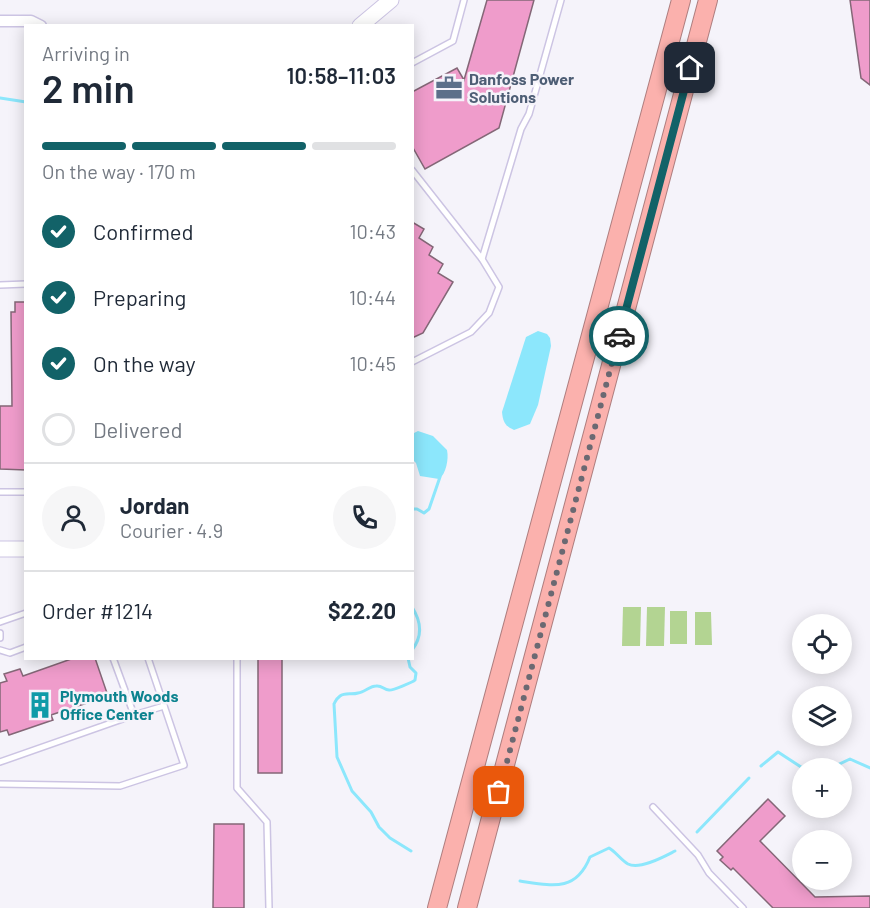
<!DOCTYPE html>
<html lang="en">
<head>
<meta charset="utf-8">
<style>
	:root { --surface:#fff; --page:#f6f6f7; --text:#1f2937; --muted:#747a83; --line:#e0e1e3; --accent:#126268 }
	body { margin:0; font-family:Barlow,sans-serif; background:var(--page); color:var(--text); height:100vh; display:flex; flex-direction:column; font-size:22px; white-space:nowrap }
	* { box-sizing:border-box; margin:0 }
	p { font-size:20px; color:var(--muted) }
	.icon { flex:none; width:33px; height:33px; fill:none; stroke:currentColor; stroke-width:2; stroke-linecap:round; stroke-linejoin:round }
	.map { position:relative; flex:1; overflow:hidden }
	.side { position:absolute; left:24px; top:24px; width:390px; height:636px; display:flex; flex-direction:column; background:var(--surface); border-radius:0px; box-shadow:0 3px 15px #0003 }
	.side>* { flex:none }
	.tools { position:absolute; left:792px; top:614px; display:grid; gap:12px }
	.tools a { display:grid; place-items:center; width:60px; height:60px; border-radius:50%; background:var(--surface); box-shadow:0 3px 15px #0003; font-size:30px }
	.pin { position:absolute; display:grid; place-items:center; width:51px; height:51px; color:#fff; margin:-26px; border-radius:12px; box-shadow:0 3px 9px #0006 }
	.courier { position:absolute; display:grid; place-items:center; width:60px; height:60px; margin:-30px; border:4px solid #126268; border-radius:50%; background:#fff; color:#222; box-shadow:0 2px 8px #0007 }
	.summary em { font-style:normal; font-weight:600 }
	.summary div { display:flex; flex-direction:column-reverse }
	.summary { display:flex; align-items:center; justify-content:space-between; height:102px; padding:0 18px }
	h1 { font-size:39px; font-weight:600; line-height:45px }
	.bar { display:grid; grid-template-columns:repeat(4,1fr); gap:9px 6px; align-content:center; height:72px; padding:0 18px }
	.bar i { height:8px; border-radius:4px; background:var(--line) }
	.bar .on { background:var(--accent) }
	.bar p { grid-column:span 4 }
	.line { display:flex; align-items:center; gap:15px; padding:0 18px; border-top:2px solid var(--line) }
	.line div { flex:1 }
	.round { display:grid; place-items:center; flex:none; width:63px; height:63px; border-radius:32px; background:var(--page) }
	ol { padding:0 18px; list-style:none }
	li { display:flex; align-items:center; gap:18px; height:66px }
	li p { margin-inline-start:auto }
	li .icon { padding:6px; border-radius:50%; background:var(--accent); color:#fff; stroke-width:4 }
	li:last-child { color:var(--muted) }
	li i { width:33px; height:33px; border:3px solid var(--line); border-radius:50% }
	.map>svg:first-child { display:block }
	.green { fill:#b3d492 }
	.water { fill:#8ce7fc }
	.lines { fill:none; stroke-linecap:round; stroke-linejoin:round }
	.stream { stroke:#8ce7fc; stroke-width:3 }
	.building { fill:#ef9ccb; stroke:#846777; stroke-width:1.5 }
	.lane-casing { stroke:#ccc4e3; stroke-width:8 }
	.street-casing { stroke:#ccc4e3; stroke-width:13 }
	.secondary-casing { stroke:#ccc4e3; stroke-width:17 }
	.highway-casing { stroke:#ae7e7f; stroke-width:20 }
	.lane { stroke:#fff; stroke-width:5 }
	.street { stroke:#fff; stroke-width:10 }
	.secondary { stroke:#fff; stroke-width:15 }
	.highway { stroke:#fbb1ad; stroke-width:18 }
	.done { stroke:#6b6972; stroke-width:6; stroke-dasharray:0 10.8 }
	.route { stroke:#126268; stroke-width:8 }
	.labels { text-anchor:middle; stroke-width:5; stroke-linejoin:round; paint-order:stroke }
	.service-label { font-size:16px; font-weight:bold; fill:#4e5e75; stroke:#f5f3fa; text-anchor:start }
	.culture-label { font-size:16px; font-weight:bold; fill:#0d838f; stroke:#f5f3fa; text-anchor:start }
</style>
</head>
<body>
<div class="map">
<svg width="870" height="908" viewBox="0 0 870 908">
	<rect width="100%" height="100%" fill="#f5f3fa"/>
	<g class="green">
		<polygon points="623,607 641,607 640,646 622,646"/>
		<polygon points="647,607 665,607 664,646 646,646"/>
		<rect x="670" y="611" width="17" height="33"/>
		<polygon points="695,612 711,612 712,645 695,645"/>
	</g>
	<g class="water">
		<path d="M538 331 547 334 550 338 551 346 538 405 530 424 514 430C505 426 503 422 502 412L526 337Z"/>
		<path d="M418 431 433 436 447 450C449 459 446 474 439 479L420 476 416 463 413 460 412 434Z"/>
	</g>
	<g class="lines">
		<g class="stream">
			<polyline points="0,98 26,102"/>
			<polyline points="412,509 417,509 424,513 429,509 440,477"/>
			<path d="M412 607C421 621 423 636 412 650"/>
			<path d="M408 658 410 667 416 673 415 680C413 682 392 691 389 690 384 690 382 685 376 686 370 686 365 692 358 693 352 695 345 692 340 696 336 699 336 700 334 704L337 757 352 791 371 812 379 827 390 838 411 851"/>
			<polyline points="761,766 778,752 801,767 816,768"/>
			<polyline points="831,768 850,759 870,768"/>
			<polyline points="697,832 749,778"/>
			<path d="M520 881C553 886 576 892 590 857L609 848C616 852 621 860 628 864 640 870 665 856 675 851"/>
		</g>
	</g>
	<g class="building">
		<polygon points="487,0 534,0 499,128 425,169 412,146 412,92 457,68 464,80"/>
		<polygon points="850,0 870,0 870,85 861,78"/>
		<polygon points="412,222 424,229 419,238 433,247 429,255 443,264 438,273 453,282 423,333 412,338"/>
		<polygon points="15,302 26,302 26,470 0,469 0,406 12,406 11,312 15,312"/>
		<polygon points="74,658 95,658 108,696 51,715 53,720 9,735 7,730 0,732 0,683 7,681 4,674 20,669 23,676"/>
		<rect x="258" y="658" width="24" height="115"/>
		<polygon points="768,799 785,816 760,841 815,897 870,896 870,908 773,908 733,868 731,870 720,860 723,857 717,851"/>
		<polygon points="214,824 244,824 244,908 213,908"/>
	</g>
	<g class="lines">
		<defs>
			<g id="lane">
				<polyline points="412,63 453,41 464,0"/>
				<polyline points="412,170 482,259"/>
				<polyline points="0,285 26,284"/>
				<polyline points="412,362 471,332 489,313 499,287 482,259 521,129 529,114 561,0"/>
				<polyline points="0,492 26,492"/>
				<polyline points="0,622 26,613"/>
				<polyline points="0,633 0,638"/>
				<polyline points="0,650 10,653 26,647"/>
				<polyline points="113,658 134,715 164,706"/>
				<polyline points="237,658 237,788 267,822 269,908"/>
				<polyline points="0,762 134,715"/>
				<polyline points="0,784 120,786 184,765 148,658"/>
				<polyline points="653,807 698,855 709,873 743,908"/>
			</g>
			<polyline id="street" points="0,21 31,21 41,26"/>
			<g id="secondary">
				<polyline points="360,26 391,0"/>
				<polyline points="0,549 26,549"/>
			</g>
			<g id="highway">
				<polyline points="437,908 681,0"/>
				<polyline points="467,908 708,0"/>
			</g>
		</defs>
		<use href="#lane" class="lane-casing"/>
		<use href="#street" class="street-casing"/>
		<use href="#secondary" class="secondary-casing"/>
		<use href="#highway" class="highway-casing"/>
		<use href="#lane" class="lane"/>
		<use href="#street" class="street"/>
		<use href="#secondary" class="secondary"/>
		<use href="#highway" class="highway"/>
	</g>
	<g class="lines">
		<polyline class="done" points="499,792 619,336"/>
		<polyline class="route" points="619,336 690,68"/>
	</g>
	<defs>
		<symbol id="office-bare" viewBox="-9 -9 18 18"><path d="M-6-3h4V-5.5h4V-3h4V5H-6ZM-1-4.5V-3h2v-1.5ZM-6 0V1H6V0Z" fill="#5c6f8a" stroke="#f5f3fa" stroke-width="2.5" paint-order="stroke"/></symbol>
		<symbol id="building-bare" viewBox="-9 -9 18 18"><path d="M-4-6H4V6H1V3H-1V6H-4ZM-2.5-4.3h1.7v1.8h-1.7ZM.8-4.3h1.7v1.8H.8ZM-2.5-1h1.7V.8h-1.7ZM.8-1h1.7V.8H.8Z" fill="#0f9aa8" stroke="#f5f3fa" stroke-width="2.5" paint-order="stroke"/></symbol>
	</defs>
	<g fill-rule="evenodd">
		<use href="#office-bare" x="430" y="69" width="38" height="38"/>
		<use href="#building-bare" x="21" y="686" width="38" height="38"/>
	</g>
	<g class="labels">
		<g class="service-label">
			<text x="469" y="85">Danfoss Power<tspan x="469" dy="18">Solutions</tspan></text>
		</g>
		<g class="culture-label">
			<text x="60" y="702">Plymouth Woods<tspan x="60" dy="18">Office Center</tspan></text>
		</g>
	</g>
</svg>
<div class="tools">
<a><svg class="icon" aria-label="locate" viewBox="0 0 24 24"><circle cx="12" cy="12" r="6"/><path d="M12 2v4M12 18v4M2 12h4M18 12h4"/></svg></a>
<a><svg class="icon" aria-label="layers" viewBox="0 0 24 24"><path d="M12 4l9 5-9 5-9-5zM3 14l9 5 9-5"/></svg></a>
<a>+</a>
<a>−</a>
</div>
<div class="pin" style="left:499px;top:792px;background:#ea580c"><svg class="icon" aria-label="bag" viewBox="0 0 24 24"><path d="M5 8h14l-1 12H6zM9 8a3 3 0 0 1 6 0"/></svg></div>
<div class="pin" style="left:690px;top:68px;background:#1f2937"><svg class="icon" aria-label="home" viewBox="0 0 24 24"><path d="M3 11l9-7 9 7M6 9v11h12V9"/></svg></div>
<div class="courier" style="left:619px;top:336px"><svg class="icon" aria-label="car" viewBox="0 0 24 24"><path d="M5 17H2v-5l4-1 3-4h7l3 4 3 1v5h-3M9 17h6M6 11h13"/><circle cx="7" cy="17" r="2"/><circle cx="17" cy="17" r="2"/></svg></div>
<section class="side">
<div class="summary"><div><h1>2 min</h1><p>Arriving in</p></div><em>10:58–11:03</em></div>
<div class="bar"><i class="on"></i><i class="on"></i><i class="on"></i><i></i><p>On the way · 170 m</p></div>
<ol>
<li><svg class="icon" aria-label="check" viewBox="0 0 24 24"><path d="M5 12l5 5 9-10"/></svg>Confirmed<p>10:43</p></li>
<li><svg class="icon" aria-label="check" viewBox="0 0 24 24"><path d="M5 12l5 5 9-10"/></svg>Preparing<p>10:44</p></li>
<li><svg class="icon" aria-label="check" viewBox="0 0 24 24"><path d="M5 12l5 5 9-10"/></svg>On the way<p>10:45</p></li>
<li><i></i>Delivered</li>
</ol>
<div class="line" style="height:108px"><a class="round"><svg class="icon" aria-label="person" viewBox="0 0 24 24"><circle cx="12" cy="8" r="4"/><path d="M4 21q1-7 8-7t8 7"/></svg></a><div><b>Jordan</b><p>Courier · 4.9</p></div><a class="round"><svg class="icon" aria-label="phone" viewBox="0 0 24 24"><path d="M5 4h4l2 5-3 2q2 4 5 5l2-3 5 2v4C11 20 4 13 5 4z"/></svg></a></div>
<div class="line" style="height:78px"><div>Order #1214</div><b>$22.20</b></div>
</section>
</div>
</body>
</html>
